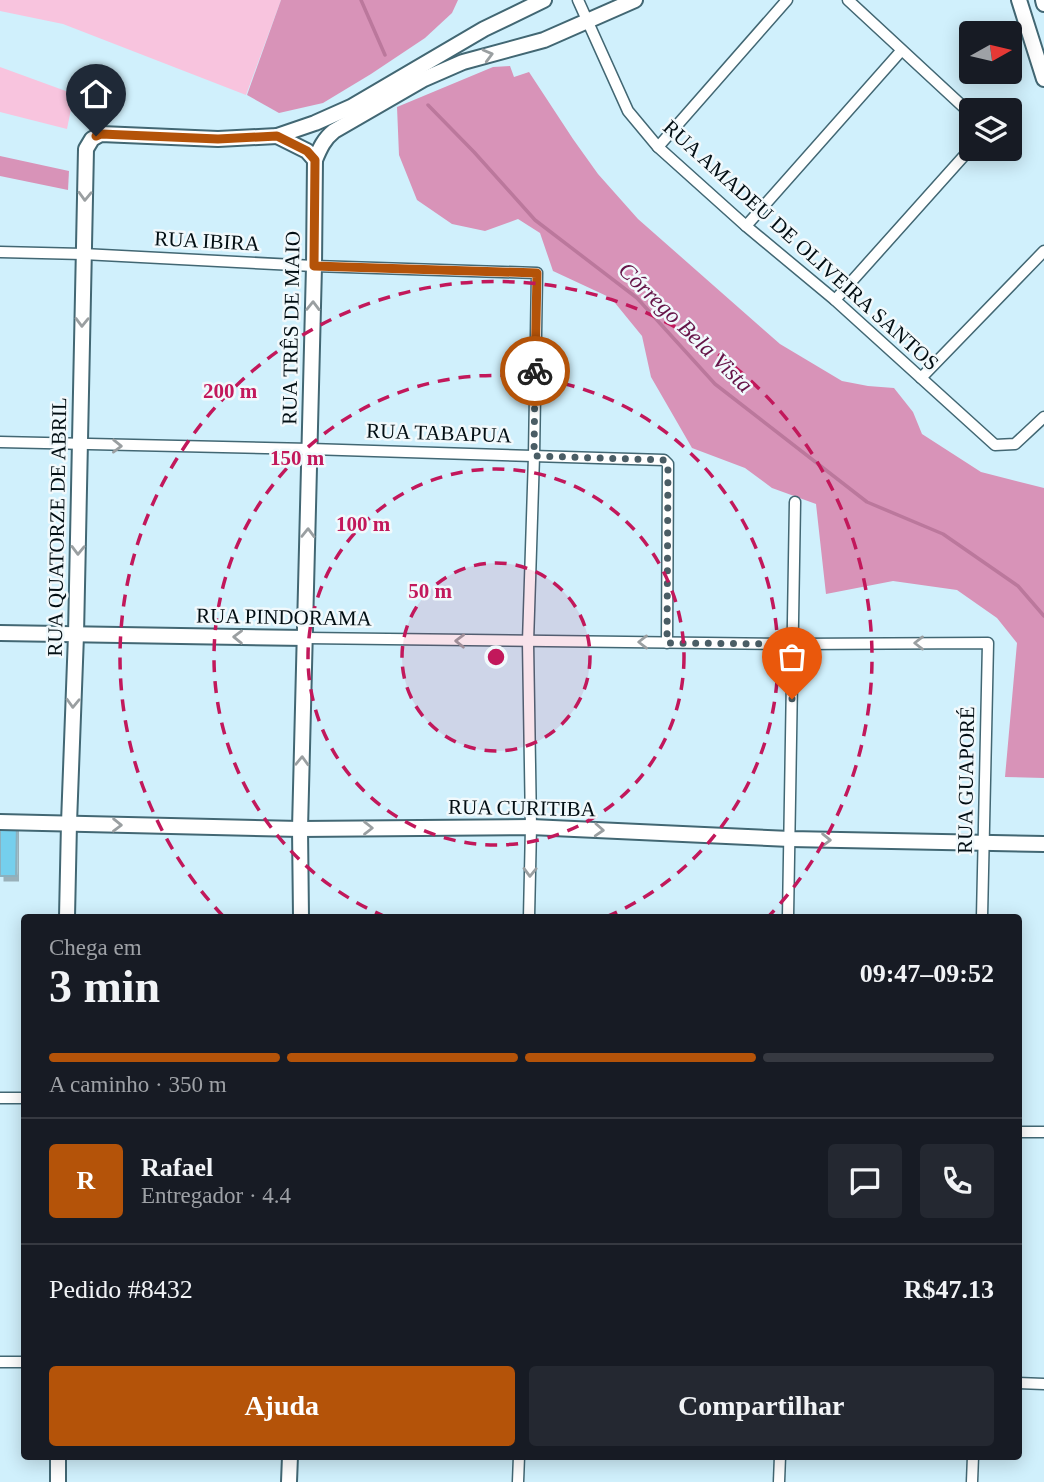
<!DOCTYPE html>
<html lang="pt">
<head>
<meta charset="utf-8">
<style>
	:root { --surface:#171b24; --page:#242831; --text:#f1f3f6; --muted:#9ea1a6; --line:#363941; --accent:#b45309 }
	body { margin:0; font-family:Georgia,serif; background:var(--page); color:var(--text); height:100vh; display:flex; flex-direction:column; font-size:26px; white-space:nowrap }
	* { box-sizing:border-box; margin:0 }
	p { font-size:23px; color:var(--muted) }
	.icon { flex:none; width:38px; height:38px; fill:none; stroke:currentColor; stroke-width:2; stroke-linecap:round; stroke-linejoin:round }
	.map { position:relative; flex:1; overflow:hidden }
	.sheet { position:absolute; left:21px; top:914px; width:1001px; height:546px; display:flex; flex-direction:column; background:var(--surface); border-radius:7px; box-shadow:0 4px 18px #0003 }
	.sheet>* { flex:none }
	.needle { width:46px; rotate:82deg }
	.fabs { position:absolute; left:959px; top:21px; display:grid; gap:14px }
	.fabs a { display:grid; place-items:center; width:63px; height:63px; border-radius:7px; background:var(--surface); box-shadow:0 4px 18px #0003; font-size:35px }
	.pin { position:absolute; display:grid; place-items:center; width:60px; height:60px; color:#fff; margin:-72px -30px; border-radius:50% 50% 50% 0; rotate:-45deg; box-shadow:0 0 7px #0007 }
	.pin .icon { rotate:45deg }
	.courier { position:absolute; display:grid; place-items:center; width:70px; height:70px; margin:-35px; border:5px solid #b45309; border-radius:50%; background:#fff; color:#222; box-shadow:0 2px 9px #0007 }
	.head em { font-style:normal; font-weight:700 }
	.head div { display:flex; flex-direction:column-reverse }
	.head { display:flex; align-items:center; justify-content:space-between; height:119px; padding:0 28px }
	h1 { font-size:46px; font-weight:700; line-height:52px }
	.bar { display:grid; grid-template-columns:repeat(4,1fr); gap:10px 7px; align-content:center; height:84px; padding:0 28px }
	.bar i { height:9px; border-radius:5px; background:var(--line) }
	.bar .selected { background:var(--accent) }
	.bar p { grid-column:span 4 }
	.line { display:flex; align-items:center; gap:18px; padding:0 28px; border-top:2px solid var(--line) }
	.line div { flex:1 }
	.round { display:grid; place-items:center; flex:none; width:74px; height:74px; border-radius:7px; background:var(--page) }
	.button { display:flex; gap:14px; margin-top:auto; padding:14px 28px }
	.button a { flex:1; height:80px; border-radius:7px; background:var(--accent); color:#fff; font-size:28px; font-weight:700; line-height:80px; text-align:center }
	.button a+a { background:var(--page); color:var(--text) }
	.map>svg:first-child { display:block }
	.green { fill:#f8c4de }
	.forest { fill:#d893b8 }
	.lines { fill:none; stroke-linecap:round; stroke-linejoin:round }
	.stream { stroke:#bb789c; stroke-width:3.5 }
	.building { fill:#75cfed; stroke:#8bb1bf; stroke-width:2; filter:url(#shadow) }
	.street-casing { stroke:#426773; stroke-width:13 }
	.secondary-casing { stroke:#426773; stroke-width:18 }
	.street { stroke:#fff; stroke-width:10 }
	.secondary { stroke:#fff; stroke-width:14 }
	.oneway { stroke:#9a9fa1 }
	.done { stroke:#4a5d65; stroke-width:7; stroke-dasharray:0 12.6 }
	.route { stroke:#b45309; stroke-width:9 }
	.ring { fill:none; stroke:#c2185b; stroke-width:3.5; stroke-dasharray:12 9 }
	.labels { text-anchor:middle; stroke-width:5; stroke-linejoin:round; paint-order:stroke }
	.street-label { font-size:21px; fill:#020e13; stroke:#f1f9fc }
	.water-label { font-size:23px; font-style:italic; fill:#651448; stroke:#f1f9fc }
	.centre { fill:#c2185b; stroke:#f1f9fc; stroke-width:3.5 }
	.ring-label { font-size:21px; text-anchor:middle; font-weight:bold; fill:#c2185b; stroke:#f1f9fc; stroke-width:5; stroke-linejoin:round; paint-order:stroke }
</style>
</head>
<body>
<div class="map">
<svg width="1044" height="1482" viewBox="0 0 1044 1482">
	<defs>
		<filter id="shadow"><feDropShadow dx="4.5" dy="4.5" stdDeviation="0" flood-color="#0004"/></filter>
	</defs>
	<rect width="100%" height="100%" fill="#d0f0fc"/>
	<g class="green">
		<polygon points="0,0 281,0 246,95 63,24 0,11"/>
		<polygon points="0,67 74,94 67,129 0,112"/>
	</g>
	<g class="forest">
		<polygon points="281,0 458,0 452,13 425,38 371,74 323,103 279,113 247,95"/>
		<polygon points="510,66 514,77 529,72 573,139 598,174 638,219 780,344 842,381 868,386 894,388 913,412 922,434 981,472 1044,488 1044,778 1005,777 1017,643 997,618 957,590 893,581 826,594 816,504 772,488 745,468 692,448 651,377 642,336 611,298 553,271 540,233 518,219 485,231 452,224 417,200 399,155 397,107 493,67"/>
		<polygon points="0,156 69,171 68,190 0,176"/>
	</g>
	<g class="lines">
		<g class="stream">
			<polyline points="361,0 385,55"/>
			<polyline points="428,105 474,152 535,220 637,298 715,384 867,502 943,534 1018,586 1044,616"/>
		</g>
	</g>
	<polygon class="building" points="0,822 17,822 16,876 0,876"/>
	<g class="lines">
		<defs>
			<g id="street">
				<polyline points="578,0 628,111 658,147 746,226 835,300 995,445 1015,444 1044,417"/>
				<polyline points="848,0 971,114"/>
				<polyline points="658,147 787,0"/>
				<polyline points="746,226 901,51"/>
				<polyline points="0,252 83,254 314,266 537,273 534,456 528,642 531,827 529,917"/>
				<polyline points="835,300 971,148"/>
				<polyline points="921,378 1044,251"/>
				<polyline points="0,442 310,449 664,460 668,464 667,643"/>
				<polyline points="306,638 792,644 988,643 982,917"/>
				<polyline points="788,917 795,502"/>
				<polyline points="0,1098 24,1098"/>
				<polyline points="1018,1132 1044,1132"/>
				<polyline points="0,1362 24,1362"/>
				<polyline points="1018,1383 1044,1384"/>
				<polyline points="518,1482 519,1456"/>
				<polyline points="779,1482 780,1456"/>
				<polyline points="972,1482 973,1456"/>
			</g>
			<g id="secondary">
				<polyline points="1019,0 1044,79"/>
				<polyline points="1043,0 1044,4"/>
				<polyline points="277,136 307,151 315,160 314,266 300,829 301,917"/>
				<path d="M315 160C320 148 324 139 334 131L424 79 463 62 544 40 635 0"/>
				<polyline points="0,633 306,638"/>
				<polyline points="0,822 300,829 531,827 790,839 1044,844"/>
				<polyline points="67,917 69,823 76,635 86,149 92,139 101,134 218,139 277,136 315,123 351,107 484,29 544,0"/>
				<polyline points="58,1482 58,1456"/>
				<polyline points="289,1482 290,1456"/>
			</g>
		</defs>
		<use href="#street" class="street-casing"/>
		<use href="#secondary" class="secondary-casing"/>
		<use href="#street" class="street"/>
		<use href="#secondary" class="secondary"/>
	</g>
	<defs><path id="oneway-chevron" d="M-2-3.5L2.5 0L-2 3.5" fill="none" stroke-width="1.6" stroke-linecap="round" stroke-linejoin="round" transform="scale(1.75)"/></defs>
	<g class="oneway">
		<use href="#oneway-chevron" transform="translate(488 55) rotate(-15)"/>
		<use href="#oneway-chevron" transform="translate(85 196) rotate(92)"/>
		<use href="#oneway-chevron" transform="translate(313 306) rotate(-89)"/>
		<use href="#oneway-chevron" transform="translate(82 322) rotate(91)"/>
		<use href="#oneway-chevron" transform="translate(117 446) rotate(1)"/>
		<use href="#oneway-chevron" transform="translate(308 533) rotate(-89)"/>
		<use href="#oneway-chevron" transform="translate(78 550) rotate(91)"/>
		<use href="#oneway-chevron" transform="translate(238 637) rotate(-179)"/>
		<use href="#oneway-chevron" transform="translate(460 641) rotate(-179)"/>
		<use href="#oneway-chevron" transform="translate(643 642) rotate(-180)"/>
		<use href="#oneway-chevron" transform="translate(919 643) rotate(180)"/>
		<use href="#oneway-chevron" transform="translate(73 703) rotate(92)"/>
		<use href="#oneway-chevron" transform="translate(302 761) rotate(-88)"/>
		<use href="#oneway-chevron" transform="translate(117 825) rotate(1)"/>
		<use href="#oneway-chevron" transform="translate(368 828)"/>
		<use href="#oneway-chevron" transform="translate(599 830) rotate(3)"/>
		<use href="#oneway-chevron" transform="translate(826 840) rotate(1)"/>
		<use href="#oneway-chevron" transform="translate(530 872) rotate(91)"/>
	</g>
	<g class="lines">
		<polyline class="done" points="535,371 534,456 664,460 668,464 667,643 792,644 792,699"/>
		<polyline class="route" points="96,136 101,134 218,139 277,136 307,151 315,160 314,266 537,273 535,371"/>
	</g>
	<circle cx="496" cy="657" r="94" fill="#c2185b" fill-opacity=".12"/>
	<g class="ring">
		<circle cx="496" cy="657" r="94"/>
		<circle cx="496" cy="657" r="188"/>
		<path d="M386 917A282 282 0 1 1 606 917"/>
		<path d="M223 916A376 376 0 1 1 769 916"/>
	</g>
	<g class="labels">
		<g class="street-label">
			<text transform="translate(207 241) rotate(3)" y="7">RUA IBIRA</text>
			<text transform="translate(801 245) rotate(42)" y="7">RUA AMADEU DE OLIVEIRA SANTOS</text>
			<text transform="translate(291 328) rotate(-89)" y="7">RUA TRÊS DE MAIO</text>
			<text transform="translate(439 433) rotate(2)" y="7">RUA TABAPUA</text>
			<text transform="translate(57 527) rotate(-89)" y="7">RUA QUATORZE DE ABRIL</text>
			<text transform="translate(284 617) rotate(1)" y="7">RUA PINDORAMA</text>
			<text transform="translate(966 780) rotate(-89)" y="7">RUA GUAPORÉ</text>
			<text transform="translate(522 808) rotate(1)" y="7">RUA CURITIBA</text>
		</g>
		<g class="water-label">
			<text transform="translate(686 327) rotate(44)" y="8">Córrego Bela Vista</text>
		</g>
	</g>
	<circle cx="496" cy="657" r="10" class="centre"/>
	<g class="ring-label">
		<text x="230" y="398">200 m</text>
		<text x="297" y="465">150 m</text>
		<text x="363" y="531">100 m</text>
		<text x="430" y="598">50 m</text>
	</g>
</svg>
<div class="fabs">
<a><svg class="needle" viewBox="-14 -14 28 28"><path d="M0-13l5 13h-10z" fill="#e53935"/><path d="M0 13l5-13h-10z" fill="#9ea1a6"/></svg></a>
<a><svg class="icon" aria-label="layers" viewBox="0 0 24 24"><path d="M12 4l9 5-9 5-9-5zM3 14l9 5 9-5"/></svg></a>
</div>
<div class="pin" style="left:792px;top:699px;background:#ea580c"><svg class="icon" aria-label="bag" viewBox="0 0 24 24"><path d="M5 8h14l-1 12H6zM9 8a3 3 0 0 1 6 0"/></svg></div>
<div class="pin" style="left:96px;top:136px;background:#1f2937"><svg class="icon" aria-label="home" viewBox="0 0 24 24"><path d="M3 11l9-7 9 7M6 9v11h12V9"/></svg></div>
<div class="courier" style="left:535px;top:371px"><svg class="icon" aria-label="bike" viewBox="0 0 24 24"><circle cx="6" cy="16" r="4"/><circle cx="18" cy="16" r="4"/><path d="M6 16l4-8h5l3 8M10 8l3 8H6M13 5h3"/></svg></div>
<section class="sheet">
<div class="head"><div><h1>3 min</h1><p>Chega em</p></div><em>09:47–09:52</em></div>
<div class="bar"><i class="selected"></i><i class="selected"></i><i class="selected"></i><i></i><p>A caminho · 350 m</p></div>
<div class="line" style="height:126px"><b class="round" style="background:var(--accent);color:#fff">R</b><div><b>Rafael</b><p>Entregador · 4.4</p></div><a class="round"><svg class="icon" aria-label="chat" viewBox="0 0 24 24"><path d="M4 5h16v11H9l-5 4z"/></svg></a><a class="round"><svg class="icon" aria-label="phone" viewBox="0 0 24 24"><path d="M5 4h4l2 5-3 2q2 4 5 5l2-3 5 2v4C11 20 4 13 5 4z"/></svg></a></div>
<div class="line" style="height:91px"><div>Pedido #8432</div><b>R$47.13</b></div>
<div class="button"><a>Ajuda</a><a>Compartilhar</a></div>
</section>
</div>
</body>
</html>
